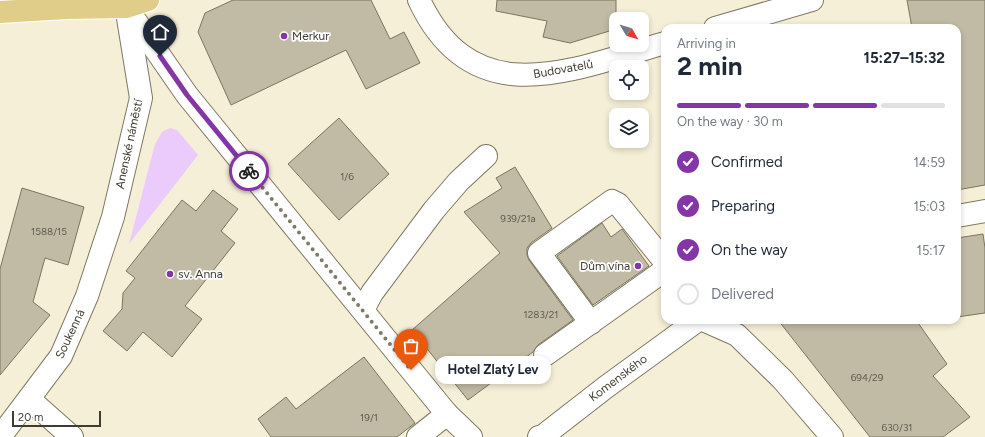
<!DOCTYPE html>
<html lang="en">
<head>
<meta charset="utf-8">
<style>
	:root { --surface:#fff; --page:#f6f6f7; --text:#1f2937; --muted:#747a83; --line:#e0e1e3; --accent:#8436a7 }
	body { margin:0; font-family:Figtree,sans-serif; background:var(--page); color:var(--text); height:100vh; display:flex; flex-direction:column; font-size:15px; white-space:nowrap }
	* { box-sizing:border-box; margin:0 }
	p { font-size:13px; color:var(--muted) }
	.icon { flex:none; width:22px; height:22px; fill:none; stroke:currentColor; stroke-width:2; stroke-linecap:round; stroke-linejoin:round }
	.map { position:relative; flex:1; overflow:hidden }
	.side { position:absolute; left:661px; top:24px; width:300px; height:300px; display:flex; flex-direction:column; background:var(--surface); border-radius:12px; box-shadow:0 2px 6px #0003 }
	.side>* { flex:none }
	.needle { width:26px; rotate:128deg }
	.fabs { position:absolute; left:609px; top:12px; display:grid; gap:8px }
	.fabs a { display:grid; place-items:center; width:40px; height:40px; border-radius:8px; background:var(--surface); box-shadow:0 2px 6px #0003; font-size:20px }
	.scale { position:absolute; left:12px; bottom:10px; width:89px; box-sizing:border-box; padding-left:4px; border:2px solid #3f3c32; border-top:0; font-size:11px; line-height:14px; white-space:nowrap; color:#3f3c32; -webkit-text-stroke:3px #fff; paint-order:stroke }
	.pin { position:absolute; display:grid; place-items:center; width:34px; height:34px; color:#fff; margin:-41px -17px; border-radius:50% 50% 50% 0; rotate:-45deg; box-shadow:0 0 4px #0007 }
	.pin .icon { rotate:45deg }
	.courier { position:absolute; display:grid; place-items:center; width:40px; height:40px; margin:-20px; border:3px solid #8436a7; border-radius:50%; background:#fff; color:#222; box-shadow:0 1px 5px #0007 }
	.bubble { position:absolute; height:28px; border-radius:12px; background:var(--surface); box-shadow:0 2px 6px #0003; font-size:13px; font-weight:700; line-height:28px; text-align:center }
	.head em { font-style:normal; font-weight:700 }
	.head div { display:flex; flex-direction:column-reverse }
	.head { display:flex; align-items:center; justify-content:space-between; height:68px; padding:0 16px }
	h1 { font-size:26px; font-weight:700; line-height:30px }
	.bar { display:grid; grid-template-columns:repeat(4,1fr); gap:6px 4px; align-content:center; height:48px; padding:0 16px }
	.bar i { height:5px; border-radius:3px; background:var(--line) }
	.bar .current { background:var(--accent) }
	.bar p { grid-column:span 4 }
	ol { padding:0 16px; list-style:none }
	li { display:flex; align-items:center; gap:12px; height:44px }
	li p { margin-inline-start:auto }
	li .icon { padding:4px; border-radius:50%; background:var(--accent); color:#fff; stroke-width:4 }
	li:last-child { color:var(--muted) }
	li i { width:22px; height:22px; border:2px solid var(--line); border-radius:50% }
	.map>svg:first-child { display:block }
	.green { fill:#eacbfb }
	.building { fill:#c1baa4; stroke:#7b7560 }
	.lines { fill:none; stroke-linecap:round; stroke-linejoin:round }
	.minor-casing { stroke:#7f7863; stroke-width:24 }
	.major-casing { stroke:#fff; stroke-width:24 }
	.minor { stroke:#fff; stroke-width:22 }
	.major { stroke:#e0cd8a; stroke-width:22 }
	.done { stroke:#7f7b6c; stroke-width:4; stroke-dasharray:0 7.2 }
	.route { stroke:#8436a7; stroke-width:5 }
	.poi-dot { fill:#8436a7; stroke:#fff; stroke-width:1.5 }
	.labels { text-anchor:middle; stroke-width:3.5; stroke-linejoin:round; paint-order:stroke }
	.number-label { font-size:10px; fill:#605c4e }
	.poi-label { font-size:12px; fill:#3f3c32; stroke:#fff; text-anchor:start }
	.street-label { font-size:12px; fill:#3f3c32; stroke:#fff }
</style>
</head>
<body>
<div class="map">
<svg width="985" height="437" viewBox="0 0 985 437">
	<rect width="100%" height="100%" fill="#f6efd7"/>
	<polygon class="green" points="170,128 177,130 198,155 129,244 155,144 162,132"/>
	<g class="building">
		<polygon points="233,0 371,0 390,39 404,32 420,63 366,89 346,50 231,105 198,32 205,13"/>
		<polygon points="497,0 616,0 616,29 570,43 543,37 547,21 496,11"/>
		<polygon points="907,0 985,0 985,185 957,190 957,28 912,28"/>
		<polygon points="339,118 389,174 339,220 288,164"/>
		<polygon points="515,167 552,228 531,243 527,248 527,255 529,260 573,320 538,345 533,352 468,400 412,330 500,253 464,212 502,188 496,178"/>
		<polygon points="22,188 84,207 68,265 45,258 33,302 50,315 0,375 0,269"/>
		<polygon points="213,190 238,209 221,231 235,243 185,306 202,319 172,357 143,332 127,351 103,331 122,309 123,293 135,278 126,271 182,200 196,211"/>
		<polygon points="602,223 611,237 622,229 649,266 593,305 557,256"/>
		<polygon points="983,234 985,248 985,313 957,317 957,238"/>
		<polygon points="778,320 916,320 947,364 933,376 970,417 943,437 870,437"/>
		<polygon points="364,357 415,423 397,437 271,437 258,419 286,397 296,409"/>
	</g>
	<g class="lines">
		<defs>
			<g id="minor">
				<path d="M419 0C473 115 571 70 665 43"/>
				<polyline points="126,7 187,95 447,414 471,437"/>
				<polyline points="715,28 812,0"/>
				<polyline points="957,216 985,211"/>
				<polyline points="363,310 372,293 434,210 459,181 486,156"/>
				<polyline points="703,320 737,335 783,380 832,437"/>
				<polyline points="591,323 539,253 612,201 618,204 665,262"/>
				<polyline points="545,355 665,270"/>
				<polyline points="29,399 72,437"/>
				<polyline points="0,437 61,356 87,296 113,217 141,98 127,12"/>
				<polyline points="418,437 447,414"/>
				<polyline points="539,437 543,436 606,387 698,320"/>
			</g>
			<polyline id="major" points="0,12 67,8 126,7 148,0"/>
		</defs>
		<use href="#minor" class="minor-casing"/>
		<use href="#major" class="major-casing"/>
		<use href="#minor" class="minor"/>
		<use href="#major" class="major"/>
	</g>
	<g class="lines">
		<polyline class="done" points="249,171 411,370"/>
		<polyline class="route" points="160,56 187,95 249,171"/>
	</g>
	<g class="poi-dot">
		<circle cx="284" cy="36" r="4"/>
		<circle cx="638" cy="266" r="4"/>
		<circle cx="170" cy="274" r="4"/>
	</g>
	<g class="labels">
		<g class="number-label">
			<text x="347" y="180">1/6</text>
			<text x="518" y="222">939/21a</text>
			<text x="49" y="235">1588/15</text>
			<text x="541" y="318">1283/21</text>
			<text x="867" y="381">694/29</text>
			<text x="369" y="421">19/1</text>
			<text x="897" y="431">630/31</text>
		</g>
		<g class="poi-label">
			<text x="292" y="40">Merkur</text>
			<text x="630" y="270" text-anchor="end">Dům vína</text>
			<text x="178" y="278">sv. Anna</text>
		</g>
		<g class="street-label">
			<text transform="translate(563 69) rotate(-10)" y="4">Budovatelů</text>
			<text transform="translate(129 144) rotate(-78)" y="4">Anenské náměstí</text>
			<text transform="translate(70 334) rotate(-65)" y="4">Soukenná</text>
			<text transform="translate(618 378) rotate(-37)" y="4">Komenského</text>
		</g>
	</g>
</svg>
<div class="fabs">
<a><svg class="needle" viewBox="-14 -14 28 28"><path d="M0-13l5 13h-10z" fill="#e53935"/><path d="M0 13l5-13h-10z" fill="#747a83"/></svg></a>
<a><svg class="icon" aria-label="locate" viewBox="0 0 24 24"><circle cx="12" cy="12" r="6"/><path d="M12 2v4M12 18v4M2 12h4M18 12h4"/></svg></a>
<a><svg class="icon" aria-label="layers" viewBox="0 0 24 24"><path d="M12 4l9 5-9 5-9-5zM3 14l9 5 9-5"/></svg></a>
</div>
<div class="scale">20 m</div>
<div class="pin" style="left:411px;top:370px;background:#ea580c"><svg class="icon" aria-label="bag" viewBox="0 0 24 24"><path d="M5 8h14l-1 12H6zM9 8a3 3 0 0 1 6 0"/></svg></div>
<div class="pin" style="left:160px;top:56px;background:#1f2937"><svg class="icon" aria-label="home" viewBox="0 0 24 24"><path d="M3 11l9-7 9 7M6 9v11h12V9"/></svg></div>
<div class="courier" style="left:249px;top:171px"><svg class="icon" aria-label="bike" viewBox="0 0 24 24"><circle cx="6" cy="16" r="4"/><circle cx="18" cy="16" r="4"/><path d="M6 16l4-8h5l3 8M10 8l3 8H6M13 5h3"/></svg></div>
<div class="bubble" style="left:435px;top:356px;width:116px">Hotel Zlatý Lev</div>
<section class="side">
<div class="head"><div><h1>2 min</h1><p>Arriving in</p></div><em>15:27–15:32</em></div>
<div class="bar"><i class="current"></i><i class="current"></i><i class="current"></i><i></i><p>On the way · 30 m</p></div>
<ol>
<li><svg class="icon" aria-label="check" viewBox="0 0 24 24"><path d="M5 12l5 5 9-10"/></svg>Confirmed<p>14:59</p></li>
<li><svg class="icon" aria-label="check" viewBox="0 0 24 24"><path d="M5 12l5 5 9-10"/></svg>Preparing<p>15:03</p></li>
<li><svg class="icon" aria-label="check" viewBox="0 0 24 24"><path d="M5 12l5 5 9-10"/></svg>On the way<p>15:17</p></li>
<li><i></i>Delivered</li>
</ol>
</section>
</div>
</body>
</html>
